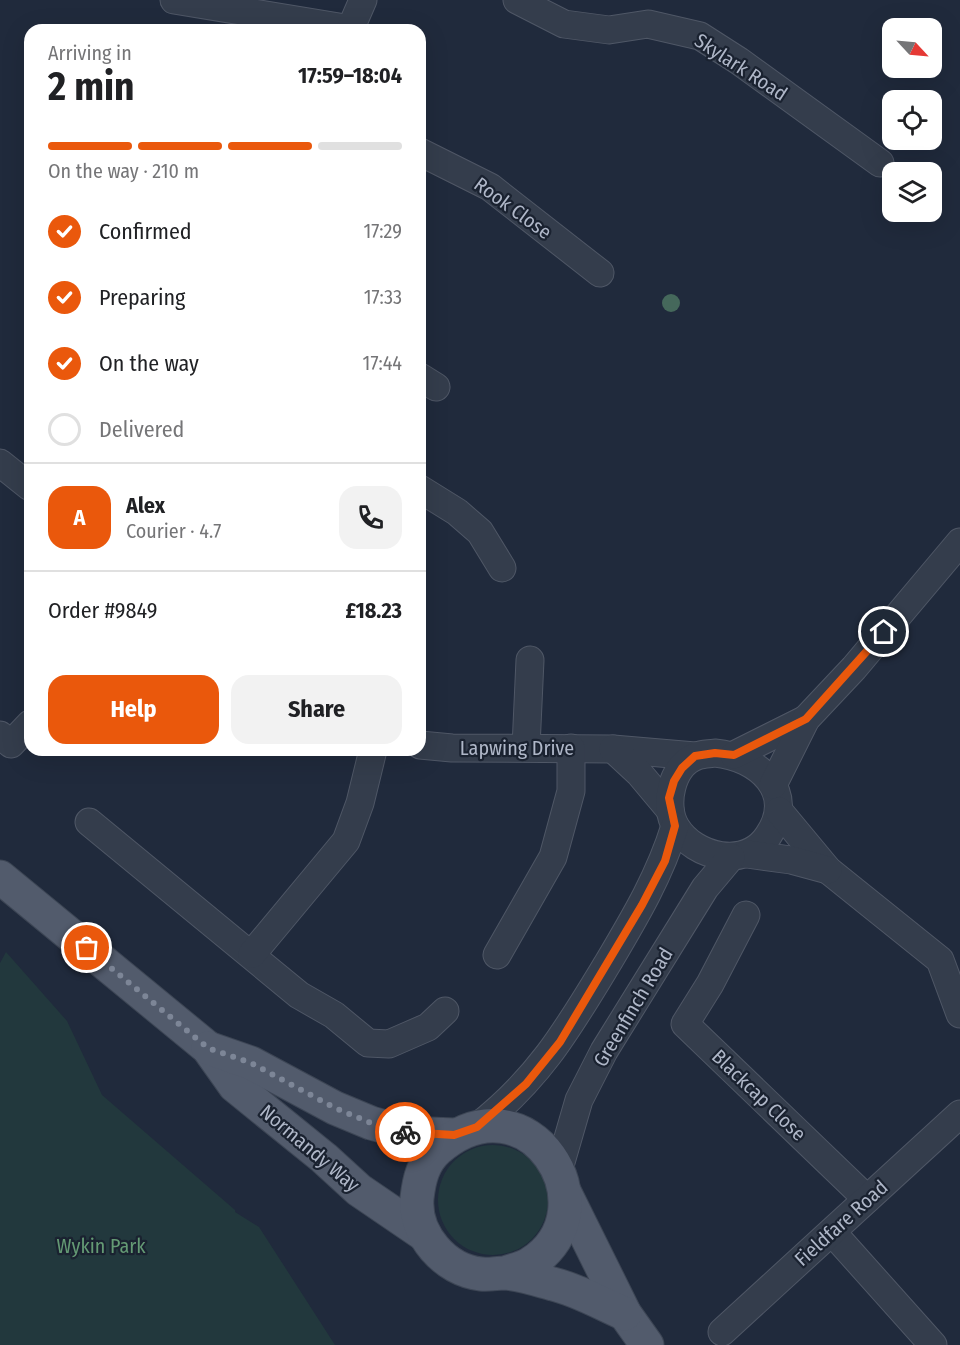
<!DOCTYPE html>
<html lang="en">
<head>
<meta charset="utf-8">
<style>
	:root { --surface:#fff; --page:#f2f2f2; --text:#202124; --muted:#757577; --line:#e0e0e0; --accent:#ea580c }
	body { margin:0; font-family:"Fira Sans Condensed",sans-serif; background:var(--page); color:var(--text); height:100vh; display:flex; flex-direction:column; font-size:22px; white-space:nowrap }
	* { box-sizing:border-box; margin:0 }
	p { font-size:20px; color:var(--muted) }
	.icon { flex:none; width:33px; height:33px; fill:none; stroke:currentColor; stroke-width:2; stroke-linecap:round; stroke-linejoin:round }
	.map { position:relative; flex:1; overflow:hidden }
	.details { position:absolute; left:24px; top:24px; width:402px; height:732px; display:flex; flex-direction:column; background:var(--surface); border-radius:18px; box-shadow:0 6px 24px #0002 }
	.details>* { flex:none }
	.needle { width:39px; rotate:116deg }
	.buttons { position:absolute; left:882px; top:18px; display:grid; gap:12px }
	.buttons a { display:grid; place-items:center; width:60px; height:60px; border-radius:12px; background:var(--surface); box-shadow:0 6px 24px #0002; font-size:30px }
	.pin { position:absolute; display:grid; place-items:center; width:51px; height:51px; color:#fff; margin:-26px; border:3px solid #fff; border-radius:50%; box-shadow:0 2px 6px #0007 }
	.courier { position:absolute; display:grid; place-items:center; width:60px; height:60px; margin:-30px; border:4px solid #ea580c; border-radius:50%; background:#fff; color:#222; box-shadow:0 2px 8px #0007 }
	.summary em { font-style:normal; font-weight:700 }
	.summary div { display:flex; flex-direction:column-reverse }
	.summary { display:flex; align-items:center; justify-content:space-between; height:102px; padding:0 24px }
	h1 { font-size:39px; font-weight:700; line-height:45px }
	.bar { display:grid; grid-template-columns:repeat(4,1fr); gap:9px 6px; align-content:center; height:72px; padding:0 24px }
	.bar i { height:8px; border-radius:4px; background:var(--line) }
	.bar .selected { background:var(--accent) }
	.bar p { grid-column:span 4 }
	.line { display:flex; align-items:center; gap:15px; padding:0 24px; border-top:2px solid var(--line) }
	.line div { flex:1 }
	.round { display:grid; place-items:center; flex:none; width:63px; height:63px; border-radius:18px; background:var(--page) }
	ol { padding:0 24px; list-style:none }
	li { display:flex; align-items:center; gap:18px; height:66px }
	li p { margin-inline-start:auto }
	li .icon { padding:6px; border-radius:50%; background:var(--accent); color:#fff; stroke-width:4 }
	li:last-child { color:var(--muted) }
	li i { width:33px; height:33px; border:3px solid var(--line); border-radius:50% }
	.button { display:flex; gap:12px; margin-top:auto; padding:12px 24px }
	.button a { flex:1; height:69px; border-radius:18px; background:var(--accent); color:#fff; font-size:24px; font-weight:700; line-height:69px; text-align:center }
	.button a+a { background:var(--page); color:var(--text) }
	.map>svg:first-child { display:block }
	.green { fill:#22383d }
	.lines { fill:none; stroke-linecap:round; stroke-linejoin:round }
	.minor-casing { stroke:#4f5766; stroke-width:29 }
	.major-casing { stroke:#3d4655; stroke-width:35 }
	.minor { stroke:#343d4c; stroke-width:27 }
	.major { stroke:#525b6c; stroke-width:33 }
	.tree { fill:#45685b }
	.done { stroke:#7d8697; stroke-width:6; stroke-dasharray:0 10.8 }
	.route { stroke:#ea580c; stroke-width:8 }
	.labels { text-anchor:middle; stroke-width:4.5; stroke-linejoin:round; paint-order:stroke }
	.street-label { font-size:20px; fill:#afb7c8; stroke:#1a2230 }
	.park-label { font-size:20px; fill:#649a74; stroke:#1a2230 }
</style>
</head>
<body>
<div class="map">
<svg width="960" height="1345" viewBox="0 0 960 1345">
	<rect width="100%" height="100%" fill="#202a3c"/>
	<g class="green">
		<polygon points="6,952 67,1021 102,1095 235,1210 235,1212 259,1227 335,1345 0,1345 0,963"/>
		<circle cx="493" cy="1200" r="55"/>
	</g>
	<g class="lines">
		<defs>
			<g id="minor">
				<polyline points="174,0 351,29"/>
				<polyline points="517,0 564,24 609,30 648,24 700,36 739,61 880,163"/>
				<polyline points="350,30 363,0"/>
				<polyline points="420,152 490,187 600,273"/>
				<polyline points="420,377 436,387"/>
				<polyline points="0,463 30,487"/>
				<polyline points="420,489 457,512 480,532 502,568"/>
				<polyline points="0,735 11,744 30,724"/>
				<polyline points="420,745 452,748 613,749 695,756"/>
				<polyline points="526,747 530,660"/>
				<polyline points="613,749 639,773 670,810"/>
				<path d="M715 753C758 757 798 792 768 836 746 869 695 858 676 827 663 806 671 765 697 756 702 754 709 754 715 753Z"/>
				<polyline points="734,755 806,719"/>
				<polyline points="773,785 806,719 854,668 960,542"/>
				<polyline points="779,811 828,870 940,960 960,1014"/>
				<polyline points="89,822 299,995 334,1015 368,1043 389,1044 428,1027 445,1011"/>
				<polyline points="747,854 791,860 828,870"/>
				<polyline points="746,915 710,984 685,1024 867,1199"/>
				<polyline points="252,954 346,841 360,803 373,750"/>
				<polyline points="497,955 553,857 571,791 571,748"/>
				<path d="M477 1127C540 1078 569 1027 609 961 635 917 660 875 675 826"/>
				<polyline points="559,1169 579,1100 604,1051 705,888 731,857"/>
				<polyline points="832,1232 933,1345"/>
				<polyline points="722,1332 960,1114"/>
			</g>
			<g id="major">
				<polyline points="0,877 208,1048 235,1086 324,1158 359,1190 425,1235"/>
				<polyline points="208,1048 251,1063 335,1108 371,1123 407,1133 454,1135"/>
				<polyline points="565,1193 625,1314 647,1345"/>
				<path d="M505 1273C513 1270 524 1268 531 1263 615 1209 528 1071 438 1149 423 1162 419 1180 417 1198 414 1235 445 1270 481 1274 489 1275 497 1273 504 1273 520 1274 538 1280 553 1284 578 1290 602 1304 625 1314"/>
			</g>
		</defs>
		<use href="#minor" class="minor-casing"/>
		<use href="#major" class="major-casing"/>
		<use href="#minor" class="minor"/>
		<use href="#major" class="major"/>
	</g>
	<circle class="tree" cx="671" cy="303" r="9"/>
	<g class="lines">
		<polyline class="done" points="87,948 208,1048 251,1063 335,1108 371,1123 405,1132"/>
		<polyline class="route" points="405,1132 454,1135 477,1127 526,1084 560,1042 642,905 665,861 675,826 669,798 674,781 682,768 695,756 715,753 734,755 806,719 884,632"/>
	</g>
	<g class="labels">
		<g class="street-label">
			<text transform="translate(741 67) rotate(33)" y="7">Skylark Road</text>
			<text transform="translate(513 208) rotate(36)" y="7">Rook Close</text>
			<text x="517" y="755">Lapwing Drive</text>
			<text transform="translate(633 1007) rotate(-59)" y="7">Greenfinch Road</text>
			<text transform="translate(759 1095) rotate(44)" y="7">Blackcap Close</text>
			<text transform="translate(310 1148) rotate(40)" y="7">Normandy Way</text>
			<text transform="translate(841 1223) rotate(-42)" y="7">Fieldfare Road</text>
		</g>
		<g class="park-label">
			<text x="101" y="1253">Wykin Park</text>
		</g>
	</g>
</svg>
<div class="buttons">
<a><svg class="needle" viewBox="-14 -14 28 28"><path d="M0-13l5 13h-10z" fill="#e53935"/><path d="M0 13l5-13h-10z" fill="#757577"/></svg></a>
<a><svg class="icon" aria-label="locate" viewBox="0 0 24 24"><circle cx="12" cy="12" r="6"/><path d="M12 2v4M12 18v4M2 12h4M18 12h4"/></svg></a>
<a><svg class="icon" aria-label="layers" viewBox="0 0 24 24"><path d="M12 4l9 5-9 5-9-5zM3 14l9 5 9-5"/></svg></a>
</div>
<div class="pin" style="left:87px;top:948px;background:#ea580c"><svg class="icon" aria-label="bag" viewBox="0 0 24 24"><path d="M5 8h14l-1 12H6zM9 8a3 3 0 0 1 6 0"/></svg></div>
<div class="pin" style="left:884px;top:632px;background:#1f2937"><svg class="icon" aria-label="home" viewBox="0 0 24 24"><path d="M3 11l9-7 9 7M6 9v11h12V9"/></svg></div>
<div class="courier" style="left:405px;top:1132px"><svg class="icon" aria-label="bike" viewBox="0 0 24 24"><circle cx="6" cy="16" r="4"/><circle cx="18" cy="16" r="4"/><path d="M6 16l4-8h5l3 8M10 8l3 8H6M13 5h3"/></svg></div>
<section class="details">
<div class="summary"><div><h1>2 min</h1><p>Arriving in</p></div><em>17:59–18:04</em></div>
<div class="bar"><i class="selected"></i><i class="selected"></i><i class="selected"></i><i></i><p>On the way · 210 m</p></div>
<ol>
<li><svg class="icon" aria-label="check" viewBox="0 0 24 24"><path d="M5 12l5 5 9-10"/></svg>Confirmed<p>17:29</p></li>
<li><svg class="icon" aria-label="check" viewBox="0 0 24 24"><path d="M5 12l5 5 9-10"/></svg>Preparing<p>17:33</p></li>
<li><svg class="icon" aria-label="check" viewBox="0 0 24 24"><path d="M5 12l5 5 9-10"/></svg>On the way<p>17:44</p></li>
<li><i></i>Delivered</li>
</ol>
<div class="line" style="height:108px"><b class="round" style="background:var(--accent);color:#fff">A</b><div><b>Alex</b><p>Courier · 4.7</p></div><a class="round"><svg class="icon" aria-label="phone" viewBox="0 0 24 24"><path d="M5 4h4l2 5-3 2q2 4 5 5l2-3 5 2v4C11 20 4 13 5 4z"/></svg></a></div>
<div class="line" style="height:78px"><div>Order #9849</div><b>£18.23</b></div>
<div class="button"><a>Help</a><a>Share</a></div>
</section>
</div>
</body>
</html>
